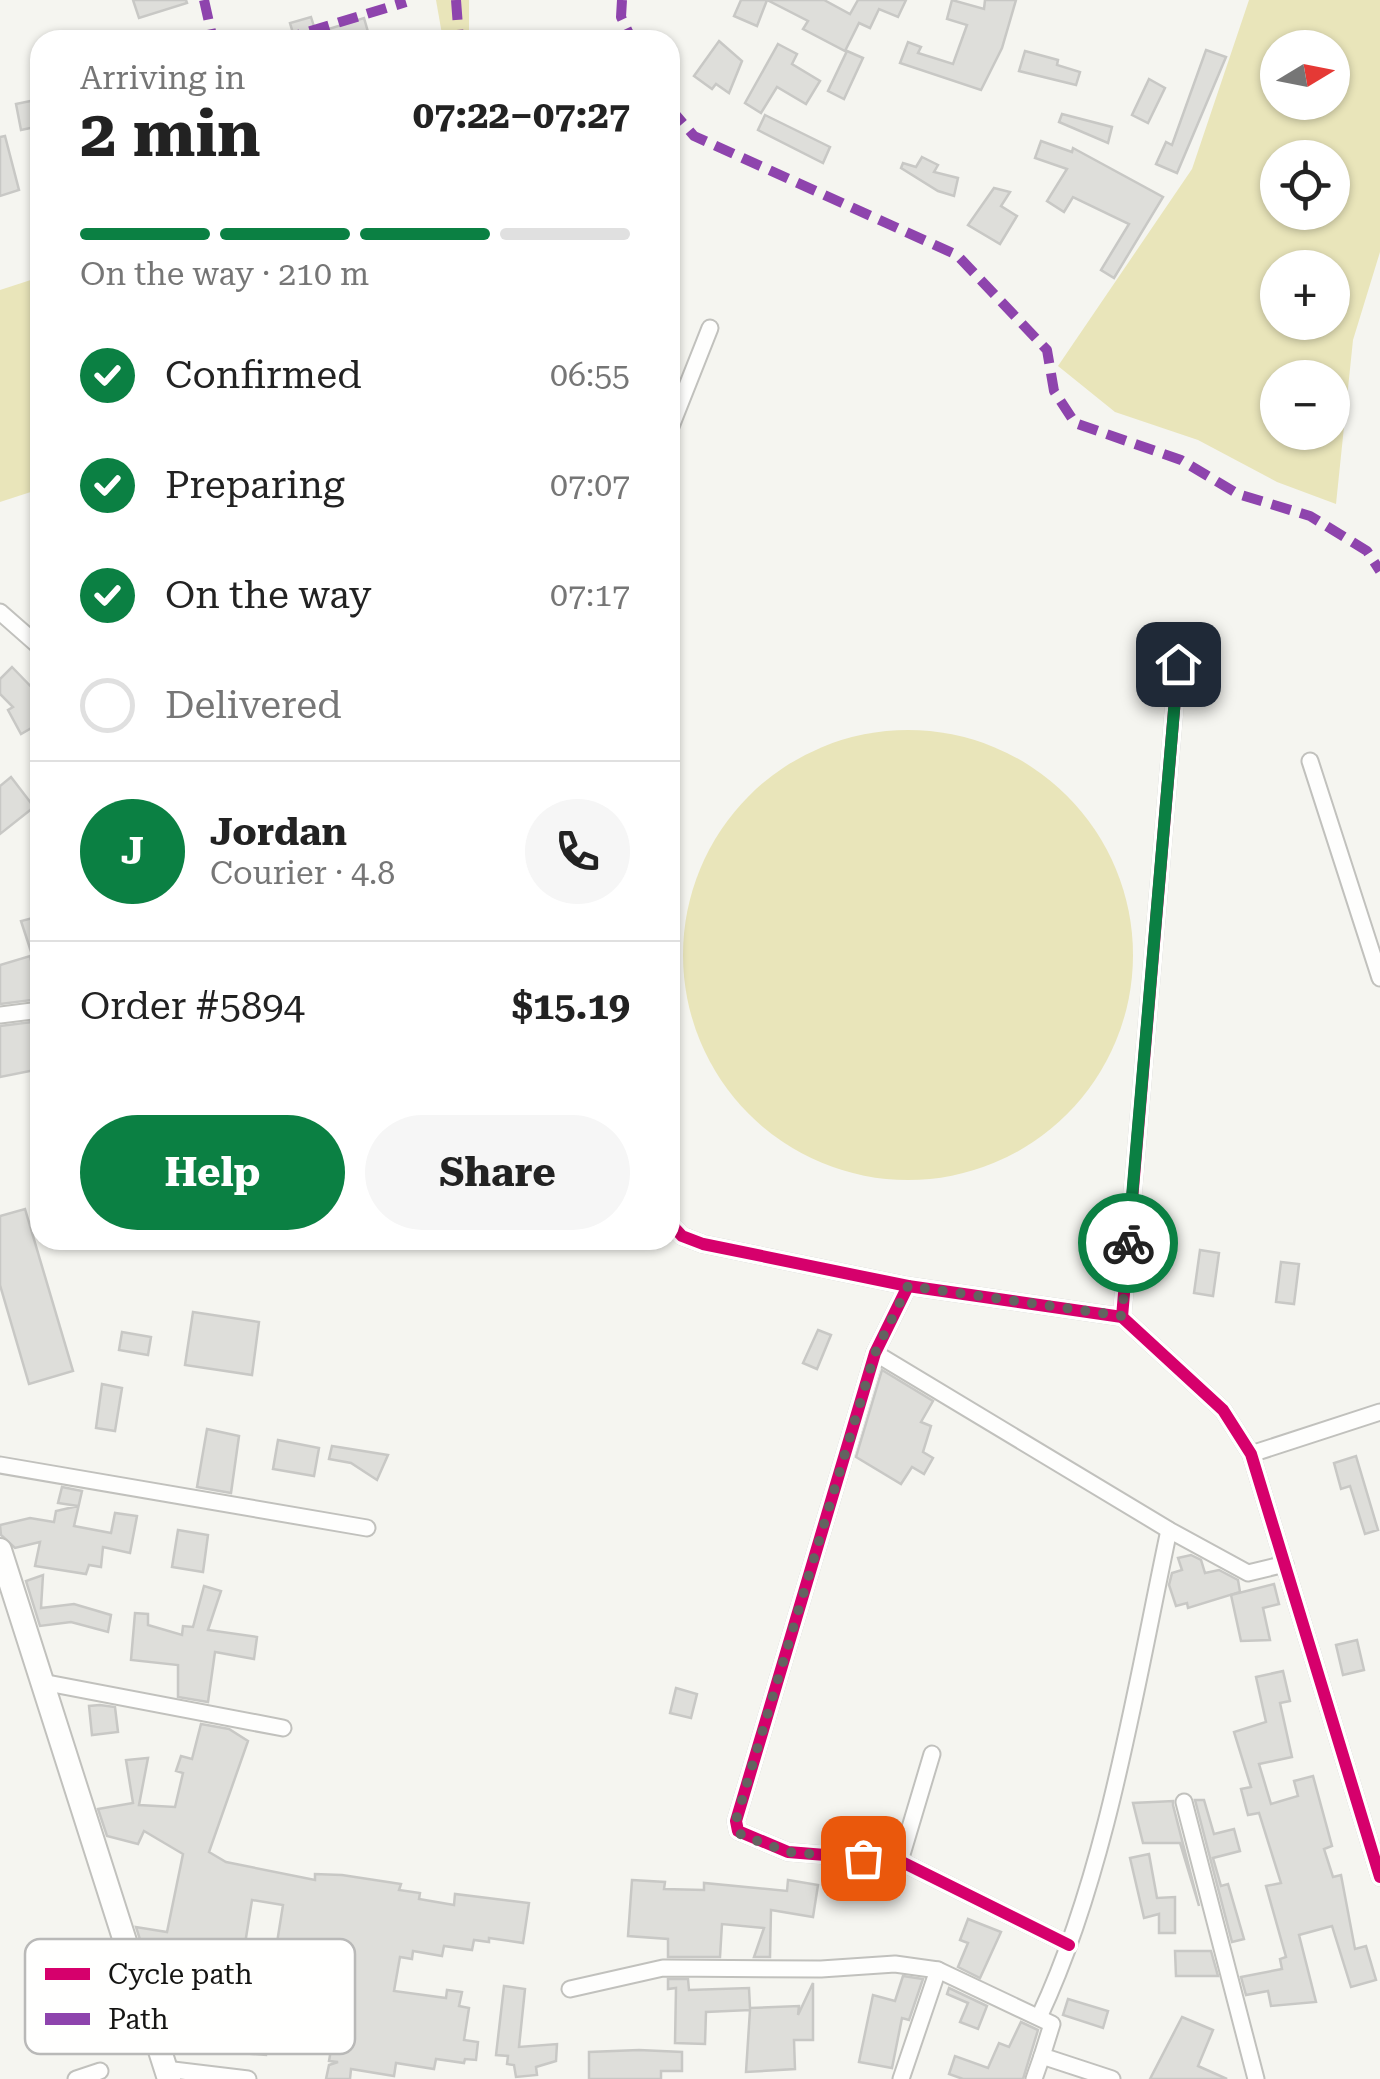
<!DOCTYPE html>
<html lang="en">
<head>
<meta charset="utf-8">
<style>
	:root { --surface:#fff; --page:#f6f6f6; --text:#222; --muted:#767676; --line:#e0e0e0; --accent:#0b8043 }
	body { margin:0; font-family:"Roboto Serif",serif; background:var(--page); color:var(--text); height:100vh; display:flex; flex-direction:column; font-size:38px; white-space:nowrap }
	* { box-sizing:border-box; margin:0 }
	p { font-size:32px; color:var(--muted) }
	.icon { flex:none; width:55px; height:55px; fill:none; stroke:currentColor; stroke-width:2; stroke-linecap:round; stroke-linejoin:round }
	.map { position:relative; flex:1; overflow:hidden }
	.sheet { position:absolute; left:30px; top:30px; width:650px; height:1220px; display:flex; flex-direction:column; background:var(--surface); border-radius:30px; box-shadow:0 2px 8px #0004 }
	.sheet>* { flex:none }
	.needle { width:65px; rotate:80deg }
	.tools { position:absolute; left:1260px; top:30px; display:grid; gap:20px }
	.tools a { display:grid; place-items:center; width:90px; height:90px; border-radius:50%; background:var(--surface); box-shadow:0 2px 8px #0004; font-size:50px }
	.pin { position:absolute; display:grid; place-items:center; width:85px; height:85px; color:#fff; margin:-42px; border-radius:20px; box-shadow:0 5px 15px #0006 }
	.courier { position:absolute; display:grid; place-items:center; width:100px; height:100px; margin:-50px; border:8px solid #0b8043; border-radius:50%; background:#fff; color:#222; box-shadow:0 2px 12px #0007 }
	.summary em { font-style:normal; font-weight:700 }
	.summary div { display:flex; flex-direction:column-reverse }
	.summary { display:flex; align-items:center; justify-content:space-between; height:170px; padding:0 50px }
	h1 { font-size:65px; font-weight:700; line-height:75px }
	.bar { display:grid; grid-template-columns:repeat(4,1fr); gap:15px 10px; align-content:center; height:120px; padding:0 50px }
	.bar i { height:12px; border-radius:8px; background:var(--line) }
	.bar .on { background:var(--accent) }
	.bar p { grid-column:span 4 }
	.line { display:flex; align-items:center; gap:25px; padding:0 50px; border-top:2px solid var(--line) }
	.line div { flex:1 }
	.round { display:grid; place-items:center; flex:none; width:105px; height:105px; border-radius:52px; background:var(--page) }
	ol { padding:0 50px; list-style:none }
	li { display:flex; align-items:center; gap:30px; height:110px }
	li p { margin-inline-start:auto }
	li .icon { padding:10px; border-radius:50%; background:var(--accent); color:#fff; stroke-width:4 }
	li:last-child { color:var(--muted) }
	li i { width:55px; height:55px; border:5px solid var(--line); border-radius:50% }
	.cta { display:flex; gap:20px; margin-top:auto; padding:20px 50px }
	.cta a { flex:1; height:115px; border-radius:60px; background:var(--accent); color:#fff; font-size:40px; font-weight:700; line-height:115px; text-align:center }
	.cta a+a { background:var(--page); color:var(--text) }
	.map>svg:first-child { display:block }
	.green { fill:#e9e5ba; fill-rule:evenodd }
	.building { fill:#dededa; stroke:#c8c8c5; stroke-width:2.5; fill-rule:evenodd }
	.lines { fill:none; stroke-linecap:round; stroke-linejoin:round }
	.street-casing { stroke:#c1c1bd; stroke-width:19 }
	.primary-casing { stroke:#c1c1bd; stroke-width:26 }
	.street { stroke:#fefefd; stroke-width:15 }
	.primary { stroke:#fefefd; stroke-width:22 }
	.quiet { stroke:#8e44ad; stroke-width:10; stroke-dasharray:20 10; stroke-linecap:butt }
	.cycleway-casing { stroke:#fffffe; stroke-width:19 }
	.cycleway { stroke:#d6006c; stroke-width:12 }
	.done { stroke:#636360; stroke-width:10; stroke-dasharray:0 18 }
	.route { stroke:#0b8043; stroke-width:12 }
	.key { fill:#fffffe; stroke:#b9b9b8; stroke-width:2.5 }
	.key-label { font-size:28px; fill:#151513 }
</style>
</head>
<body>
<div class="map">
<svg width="1380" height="2079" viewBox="0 0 1380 2079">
	<rect width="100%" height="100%" fill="#f5f5f0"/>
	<g class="green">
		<polygon points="436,0 469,0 469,40 443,40"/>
		<path d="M1249 0H1380V252L1353 340 1336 504 1277 482 1198 440 1115 412 1058 366 1192 169ZM1278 48H1332V102H1278ZM1278 158H1332V212H1278ZM1278 268H1332V322H1278ZM1278 378H1332V432H1278Z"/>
		<polygon points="40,277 40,489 0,502 0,290"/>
		<circle cx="908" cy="955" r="225"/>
	</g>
	<g class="building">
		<polygon points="133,0 186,0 187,3 139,18"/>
		<polygon points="741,0 824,0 850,14 858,0 906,0 898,17 879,9 870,28 859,23 845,51 803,29 808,21 767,0 757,26 734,16"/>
		<polygon points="952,0 984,9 985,0 1016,0 1002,48 981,90 900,63 908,42 921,47 918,53 953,64 967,25 947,19"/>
		<polygon points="311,17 316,33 364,18 368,32 341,40 295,40 290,23"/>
		<polygon points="719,41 742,61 729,93 716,84 712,89 694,76"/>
		<polygon points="778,44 797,54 792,64 820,81 806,104 777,87 761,113 745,103"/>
		<polygon points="1206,50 1226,57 1177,173 1156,164 1166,142 1172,145"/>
		<polygon points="847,51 863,58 844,99 828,91"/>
		<polygon points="1025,51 1058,60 1057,65 1080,72 1076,85 1019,71"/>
		<polygon points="1149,79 1165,88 1148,123 1132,115"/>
		<polygon points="40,99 40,126 21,130 16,104"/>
		<polygon points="1062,114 1112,127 1108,143 1059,122"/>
		<polygon points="765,115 830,147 823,163 758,130"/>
		<polygon points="5,136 19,190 0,196 0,137"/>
		<polygon points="1041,141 1072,152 1073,148 1163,197 1114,278 1101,270 1129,224 1073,197 1064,212 1047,201 1067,169 1035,158"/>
		<polygon points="922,157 938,165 934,172 958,178 954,196 938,191 901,168 903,163 916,167"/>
		<polygon points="994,188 1010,192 1001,206 1017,216 1000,244 968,225"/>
		<polygon points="12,667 40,696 40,723 21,734 8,710 13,707 0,694 0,679"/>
		<polygon points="11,777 34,807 0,834 0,786"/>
		<polygon points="40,916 40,970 37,970 21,921"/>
		<polygon points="30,956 40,999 0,1004 0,965"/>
		<polygon points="40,1021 40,1069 0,1077 0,1026"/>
		<polygon points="25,1209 73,1371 29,1384 0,1285 0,1216"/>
		<polygon points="1200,1250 1219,1253 1213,1296 1194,1293"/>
		<polygon points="1281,1262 1299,1264 1294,1304 1276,1302"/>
		<polygon points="193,1312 259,1322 252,1375 185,1365"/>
		<polygon points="818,1330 831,1335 817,1369 803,1363"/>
		<polygon points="122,1332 151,1337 148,1355 119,1350"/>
		<polygon points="882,1370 933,1401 921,1422 931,1426 923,1452 933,1458 924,1474 912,1467 901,1484 856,1457"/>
		<polygon points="102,1384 122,1388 115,1431 96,1428"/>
		<polygon points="207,1429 239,1436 231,1493 197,1487"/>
		<polygon points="278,1440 319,1448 314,1476 273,1469"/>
		<polygon points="332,1446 388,1455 377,1480 351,1463 329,1459"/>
		<polygon points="1356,1456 1378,1530 1365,1534 1350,1486 1341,1489 1334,1463"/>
		<polygon points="62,1487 82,1491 74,1526 111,1533 115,1513 137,1516 130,1553 103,1547 101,1567 89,1565 86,1574 35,1566 40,1542 15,1548 1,1535 0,1525 30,1518 54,1522 56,1511 78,1506 58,1503"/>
		<polygon points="178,1530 208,1535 203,1572 172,1567"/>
		<polygon points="1191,1555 1201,1560 1205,1573 1219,1570 1238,1580 1240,1592 1188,1608 1187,1603 1176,1606 1169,1585 1172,1573 1182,1570 1178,1558"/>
		<polygon points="43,1575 41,1608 74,1604 111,1615 108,1632 71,1622 40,1626 26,1581"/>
		<polygon points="1274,1584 1279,1604 1263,1608 1270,1640 1241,1641 1231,1595"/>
		<polygon points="204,1586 221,1591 208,1630 257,1637 254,1659 215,1652 208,1702 178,1697 178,1665 131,1660 135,1613 148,1614 148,1625 182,1635 183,1626 193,1627"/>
		<polygon points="1357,1640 1364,1670 1343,1675 1336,1645"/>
		<polygon points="1283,1671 1290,1701 1280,1703 1292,1757 1259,1764 1271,1804 1298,1796 1294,1781 1313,1776 1332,1846 1324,1849 1333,1877 1341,1875 1355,1949 1366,1946 1376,1980 1351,1987 1332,1926 1299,1935 1316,2002 1271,2006 1268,1991 1246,1995 1241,1977 1282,1969 1280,1959 1286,1957 1266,1886 1281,1883 1259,1813 1248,1815 1241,1789 1251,1787 1234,1732 1266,1722 1256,1677"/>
		<polygon points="676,1688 697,1694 691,1718 670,1713"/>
		<polygon points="100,1705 115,1707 118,1732 92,1735 89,1706"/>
		<path d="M201 1724 229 1729 248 1741 209 1852 226 1862 315 1880V1874L342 1875 401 1884 399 1890 420 1893 419 1899 454 1905 455 1894 529 1903 523 1943 489 1938V1942L474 1940 472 1950 444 1946 442 1956 413 1951 412 1959 400 1957 394 1991 446 1998 447 1990 462 1992 459 2006 469 2008 464 2040 478 2042 476 2060 465 2059 464 2063 436 2059 434 2069 396 2063 394 2076 351 2069 350 2079H326L329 2065 338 2062 329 2061 335 2027 293 2020 291 2035 268 2031 266 2055 226 2052 228 2039 196 2037 198 2008 217 2009 222 1978 198 1973 201 1959 143 1949 136 1927 167 1932 183 1854 144 1831 138 1844 107 1836 98 1809 133 1803 126 1760 148 1758 139 1805 175 1807 183 1773 176 1771 181 1756 192 1759ZM252 1900 283 1905 276 1949 245 1944Z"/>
		<polygon points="1195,1800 1204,1800 1214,1834 1234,1829 1240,1851 1213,1858 1221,1886 1228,1884 1244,1939 1232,1942"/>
		<polygon points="1173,1801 1173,1805 1199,1906 1180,1843 1143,1843 1133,1803"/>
		<polygon points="1149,1854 1157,1898 1175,1897 1175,1933 1159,1933 1159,1914 1144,1918 1130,1858"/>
		<polygon points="632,1880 665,1882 664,1889 704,1890 704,1883 787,1891 788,1880 818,1885 813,1917 771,1910 770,1957 754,1957 764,1928 722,1924 720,1957 668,1957 668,1939 628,1936"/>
		<polygon points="968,1919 1001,1932 980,1978 958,1967 968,1943 960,1940"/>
		<polygon points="1175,1951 1211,1951 1218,1976 1176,1976"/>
		<polygon points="903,1976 923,1979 909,2020 902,2018 892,2068 859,2062 873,1995 895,2001"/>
		<polygon points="668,1979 688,1979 689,1990 749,1988 750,2008 799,2006 798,2015 813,1983 813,2040 794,2040 795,2069 746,2072 750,2010 706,2012 705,2044 675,2043 676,1988 668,1989"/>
		<polygon points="504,1986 525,1989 519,2047 557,2044 556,2061 536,2067 537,2075 516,2077 514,2065 507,2064 508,2056 496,2055"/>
		<polygon points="949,1988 987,2006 978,2029 960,2022 968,2003 947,1994"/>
		<polygon points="1068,1999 1108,2011 1103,2028 1063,2015"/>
		<polygon points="1182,2017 1213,2030 1198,2066 1227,2079 1150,2079"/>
		<polygon points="1021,2022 1038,2030 1023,2079 963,2079 949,2074 955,2056 988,2068 999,2043 1009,2047"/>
		<polygon points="639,2050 682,2052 682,2071 661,2071 661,2079 589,2079 589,2052"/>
	</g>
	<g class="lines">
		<defs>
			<g id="street">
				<polyline points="670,429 710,328"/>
				<polyline points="0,612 40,647"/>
				<polyline points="1310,761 1380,978"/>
				<polyline points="0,1015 40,1010"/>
				<polyline points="670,1223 682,1236 703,1244 908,1286 1122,1317 1223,1410 1251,1454 1380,1877"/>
				<polyline points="908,1286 875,1353 736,1821 738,1831 788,1852 900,1861 1069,1945"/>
				<polyline points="1122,1317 1178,664"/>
				<polyline points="875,1353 1169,1530 1248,1573 1285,1564"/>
				<polyline points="1251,1454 1380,1412"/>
				<polyline points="0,1465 367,1528"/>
				<polyline points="42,1682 283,1728"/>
				<polyline points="1184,1802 1256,2079"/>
				<polyline points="900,1861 932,1754"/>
				<polyline points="570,1989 663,1968 821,1969 895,1964 938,1970 1052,2024 1042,2056 1112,2079"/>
				<path d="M1040 2015C1107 1872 1136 1685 1169 1530"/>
				<polyline points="165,2069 248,2079"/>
				<polyline points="76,2079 100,2071"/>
				<polyline points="901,2079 938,1970"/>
				<polyline points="1034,2079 1042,2056"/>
			</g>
			<polyline id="primary" points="0,1550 169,2079"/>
		</defs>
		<use href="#street" class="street-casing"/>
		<use href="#primary" class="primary-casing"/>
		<use href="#street" class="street"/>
		<use href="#primary" class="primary"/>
		<g class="quiet">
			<polyline points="204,0 213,40"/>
			<polyline points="456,0 459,40"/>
			<polyline points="622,0 621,17 632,40"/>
			<polyline points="281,40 406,2"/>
			<polyline points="670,108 694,136 957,255 1047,350 1054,391 1075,423 1181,460 1238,494 1310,516 1367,551 1380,571"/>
		</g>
		<defs>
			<g id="cycleway">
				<polyline points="670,1223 682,1236 703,1244 908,1286 1122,1317 1223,1410 1251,1454 1380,1877"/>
				<polyline points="908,1286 875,1353 736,1821 738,1831 788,1852 900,1861 1069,1945"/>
				<polyline points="1122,1317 1178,664"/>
			</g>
		</defs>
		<use href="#cycleway" class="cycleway-casing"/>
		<use href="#cycleway" class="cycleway"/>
	</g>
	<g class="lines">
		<polyline class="done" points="863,1858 788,1852 741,1835 736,1820 875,1353 908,1286 1122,1316 1128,1243"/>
		<polyline class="route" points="1128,1243 1178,664"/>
	</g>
	<rect x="25" y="1939" width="330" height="115" rx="15" class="key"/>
	<rect x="45" y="1968" width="45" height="12" fill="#d6006c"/>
	<rect x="45" y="2013" width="45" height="12" fill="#8e44ad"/>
	<g class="key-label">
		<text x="108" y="1984">Cycle path</text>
		<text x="108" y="2029">Path</text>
	</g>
</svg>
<div class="tools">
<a><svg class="needle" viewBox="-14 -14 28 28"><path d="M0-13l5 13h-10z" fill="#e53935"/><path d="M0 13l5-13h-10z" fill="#767676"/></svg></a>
<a><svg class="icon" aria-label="locate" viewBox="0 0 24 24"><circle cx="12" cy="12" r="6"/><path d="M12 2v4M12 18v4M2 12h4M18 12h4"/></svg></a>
<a>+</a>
<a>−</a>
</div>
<div class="pin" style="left:863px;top:1858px;background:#ea580c"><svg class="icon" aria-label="bag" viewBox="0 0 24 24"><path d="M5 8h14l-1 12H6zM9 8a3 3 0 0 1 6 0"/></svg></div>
<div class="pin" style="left:1178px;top:664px;background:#1f2937"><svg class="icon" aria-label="home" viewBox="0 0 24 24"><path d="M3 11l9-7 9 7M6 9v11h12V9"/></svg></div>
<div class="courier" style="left:1128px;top:1243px"><svg class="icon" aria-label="bike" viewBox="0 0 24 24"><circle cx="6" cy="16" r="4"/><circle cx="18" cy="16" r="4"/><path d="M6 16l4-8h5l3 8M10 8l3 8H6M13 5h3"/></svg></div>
<section class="sheet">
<div class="summary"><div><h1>2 min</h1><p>Arriving in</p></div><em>07:22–07:27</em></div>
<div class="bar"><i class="on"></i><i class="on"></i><i class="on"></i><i></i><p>On the way · 210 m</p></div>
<ol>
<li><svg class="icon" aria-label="check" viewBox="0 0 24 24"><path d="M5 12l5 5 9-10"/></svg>Confirmed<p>06:55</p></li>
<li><svg class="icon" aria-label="check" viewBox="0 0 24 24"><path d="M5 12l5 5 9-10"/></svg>Preparing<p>07:07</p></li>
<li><svg class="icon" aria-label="check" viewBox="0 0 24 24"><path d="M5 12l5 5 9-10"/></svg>On the way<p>07:17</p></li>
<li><i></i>Delivered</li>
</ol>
<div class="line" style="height:180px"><b class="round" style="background:var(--accent);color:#fff">J</b><div><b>Jordan</b><p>Courier · 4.8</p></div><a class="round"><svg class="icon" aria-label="phone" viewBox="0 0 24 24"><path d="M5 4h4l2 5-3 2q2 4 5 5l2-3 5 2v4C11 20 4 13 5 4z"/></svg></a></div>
<div class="line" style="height:130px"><div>Order #5894</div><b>$15.19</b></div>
<div class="cta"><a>Help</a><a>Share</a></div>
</section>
</div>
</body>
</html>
